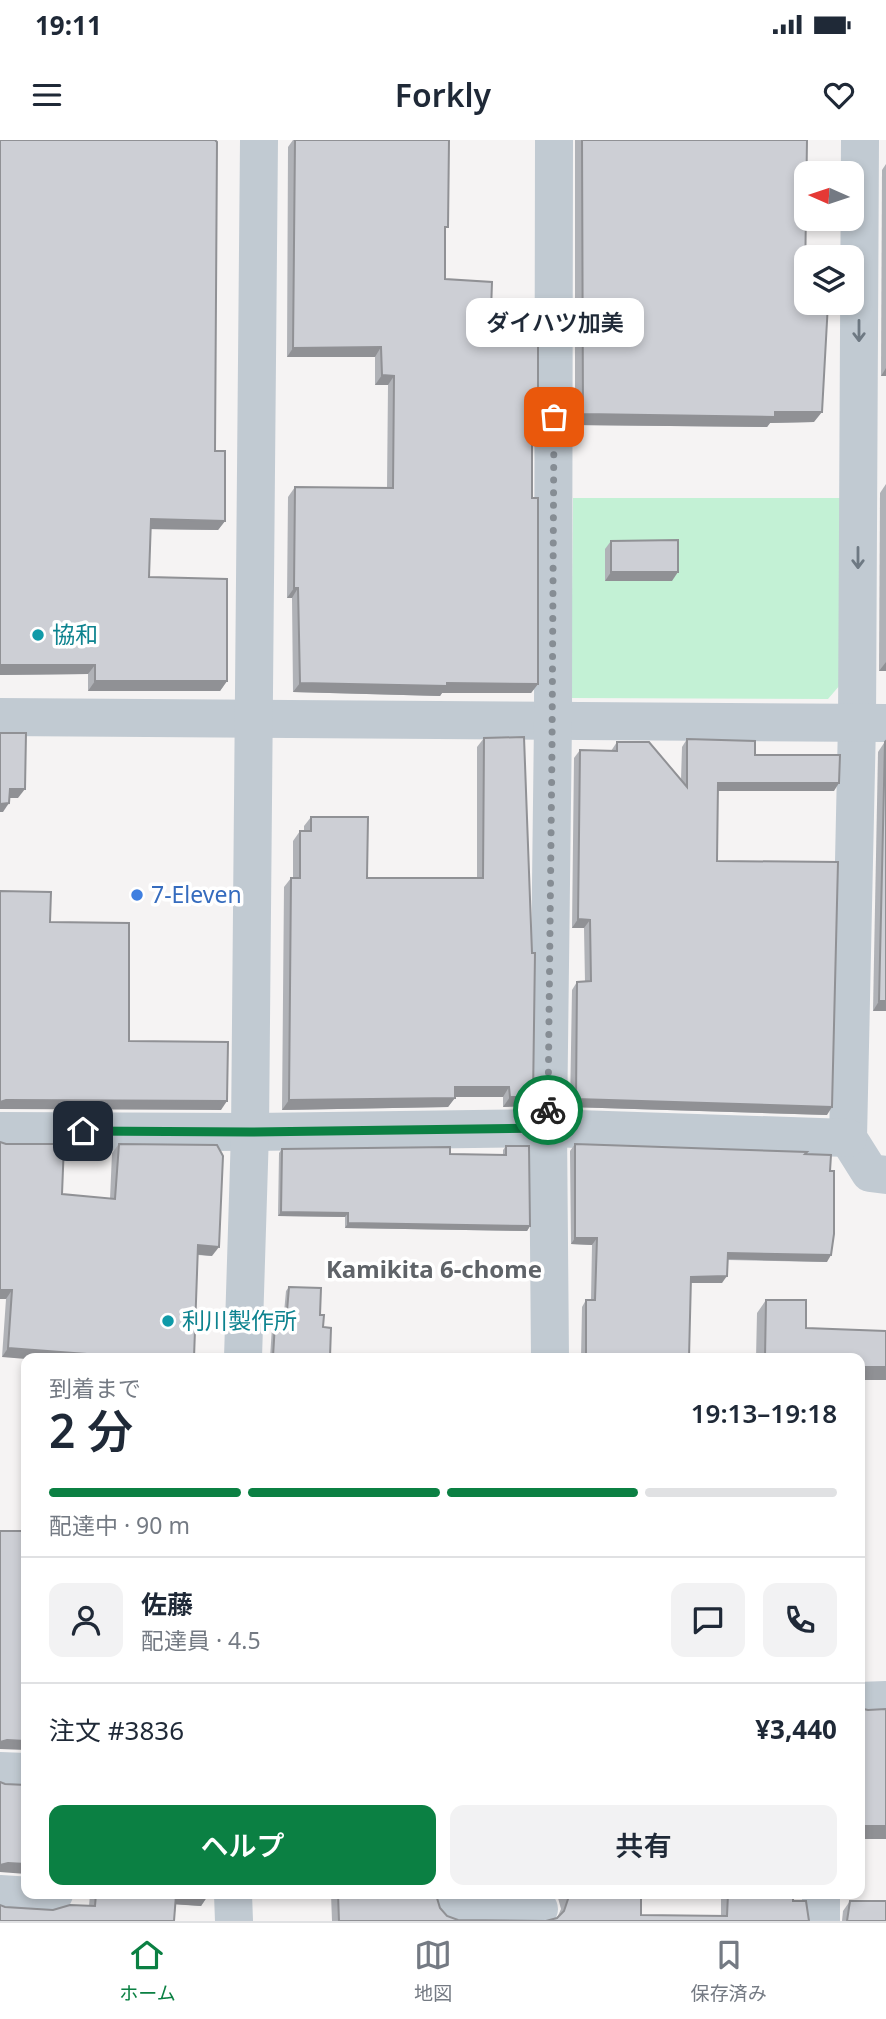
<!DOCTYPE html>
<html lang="ja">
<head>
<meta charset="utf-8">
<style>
	:root { --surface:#fff; --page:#f2f2f3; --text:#1f2937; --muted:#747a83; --line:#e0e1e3; --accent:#0b8043 }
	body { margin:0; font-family:"Noto Sans","Noto Sans JP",sans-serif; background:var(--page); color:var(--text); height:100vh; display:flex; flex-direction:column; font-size:26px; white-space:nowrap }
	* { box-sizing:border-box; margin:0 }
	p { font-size:23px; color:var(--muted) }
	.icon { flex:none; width:38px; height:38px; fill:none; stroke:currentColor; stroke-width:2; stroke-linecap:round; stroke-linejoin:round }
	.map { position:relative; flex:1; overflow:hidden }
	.details { position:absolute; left:21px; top:1213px; width:844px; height:546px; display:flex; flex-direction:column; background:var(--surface); border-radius:14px; box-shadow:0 4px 10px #0003 }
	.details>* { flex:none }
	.needle { width:46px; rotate:273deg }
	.tools { position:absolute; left:794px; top:21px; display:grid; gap:14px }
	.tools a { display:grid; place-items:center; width:70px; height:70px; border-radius:14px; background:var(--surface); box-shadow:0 4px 10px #0003; font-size:35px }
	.pin { position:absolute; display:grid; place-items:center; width:60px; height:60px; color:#fff; margin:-30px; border-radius:14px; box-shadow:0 4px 10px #0006 }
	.courier { position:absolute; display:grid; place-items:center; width:70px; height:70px; margin:-35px; border:5px solid #0b8043; border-radius:50%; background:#fff; color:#222; box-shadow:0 2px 9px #0007 }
	.bubble { position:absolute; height:49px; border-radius:14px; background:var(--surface); box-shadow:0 4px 10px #0003; font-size:23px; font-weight:600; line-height:49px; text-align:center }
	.head em { font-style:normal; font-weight:600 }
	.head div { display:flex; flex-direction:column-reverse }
	.head { display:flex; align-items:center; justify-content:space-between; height:119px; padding:0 28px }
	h1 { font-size:46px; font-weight:600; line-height:52px }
	.bar { display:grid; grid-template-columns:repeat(4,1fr); gap:10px 7px; align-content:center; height:84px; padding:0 28px }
	.bar i { height:9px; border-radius:5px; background:var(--line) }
	.bar .current { background:var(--accent) }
	.bar p { grid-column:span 4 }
	.line { display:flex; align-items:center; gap:18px; padding:0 28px; border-top:2px solid var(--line) }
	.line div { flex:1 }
	.round { display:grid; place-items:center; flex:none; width:74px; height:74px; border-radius:14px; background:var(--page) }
	.cta { display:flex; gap:14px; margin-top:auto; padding:14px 28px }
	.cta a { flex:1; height:80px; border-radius:14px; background:var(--accent); color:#fff; font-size:28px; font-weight:600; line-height:80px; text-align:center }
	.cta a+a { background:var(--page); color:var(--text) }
	.status { display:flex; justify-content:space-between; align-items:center; height:49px; padding:0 35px; background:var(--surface); direction:ltr }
	.status svg { height:19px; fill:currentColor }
	header { display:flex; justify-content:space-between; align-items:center; height:91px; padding:0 28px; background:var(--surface); font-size:32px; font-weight:600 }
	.tab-bar { display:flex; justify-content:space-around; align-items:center; height:98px; border-top:2px solid var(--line); background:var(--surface); font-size:19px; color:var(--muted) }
	.tab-bar a { display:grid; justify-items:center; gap:4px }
	.tab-bar .current { color:var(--accent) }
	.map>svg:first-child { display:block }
	.green { fill:#c3f1d5 }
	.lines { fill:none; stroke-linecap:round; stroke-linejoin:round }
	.minor { stroke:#c1cad2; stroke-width:38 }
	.wall { fill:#b0b2b7 }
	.shaded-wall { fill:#909195 }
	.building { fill:#cdcfd5; stroke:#909195; stroke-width:2 }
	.oneway { stroke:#6e7983 }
	.done { stroke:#868d94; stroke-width:7; stroke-dasharray:0 12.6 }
	.route { stroke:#0b8043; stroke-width:9 }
	.culture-dot { fill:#0f9aa8; stroke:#fff; stroke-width:2.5 }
	.shop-dot { fill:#3f7fe0; stroke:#fff; stroke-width:2.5 }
	.labels { text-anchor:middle; stroke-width:7; stroke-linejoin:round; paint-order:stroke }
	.culture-label { font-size:23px; fill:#0d838f; stroke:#fff; text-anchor:start }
	.shop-label { font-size:23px; fill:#366cbe; stroke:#fff; text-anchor:start }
	.neighbourhood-label { font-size:24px; font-weight:bold; fill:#5f6368; stroke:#fff }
</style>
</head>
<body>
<div class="status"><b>19:11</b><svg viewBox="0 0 49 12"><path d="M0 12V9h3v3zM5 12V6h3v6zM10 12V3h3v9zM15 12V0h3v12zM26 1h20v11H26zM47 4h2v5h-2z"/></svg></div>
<header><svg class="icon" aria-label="menu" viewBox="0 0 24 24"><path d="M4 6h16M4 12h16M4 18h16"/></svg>Forkly<svg class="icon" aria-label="heart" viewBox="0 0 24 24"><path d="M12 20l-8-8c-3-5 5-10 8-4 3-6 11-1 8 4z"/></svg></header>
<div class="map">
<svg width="886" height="1781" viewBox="0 0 886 1781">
	<rect width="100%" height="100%" fill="#f5f3f3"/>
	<polygon class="green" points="573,358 841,358 840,545 828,559 571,558"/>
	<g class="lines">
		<g class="minor">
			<polyline points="860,0 857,583 848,998 870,1033 886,1035"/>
			<polyline points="0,577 886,583"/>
			<polyline points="0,991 250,992 548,988 848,998"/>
			<polyline points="243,1218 250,992 259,0"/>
			<polyline points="550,1218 548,988 553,581 554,0"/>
			<polyline points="859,1561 886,1560"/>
			<polyline points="0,1631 26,1632"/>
			<polyline points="0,1754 48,1757 54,1754"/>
			<polyline points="233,1754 234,1781"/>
			<polyline points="452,1768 539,1769"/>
			<polyline points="821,1781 821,1754"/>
		</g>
	</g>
	<g class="wall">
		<polygon points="0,0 215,311 225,381 218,390 151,389 149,437 227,541 220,551 88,551 88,534 0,535"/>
		<polygon points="293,0 449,0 445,92 445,139 491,172 538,274 532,284 532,358 538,544 531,553 442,553 440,556 293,552 292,458 287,458 288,357 295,347 387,348 388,245 375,245 375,217 287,217 288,7"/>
		<polygon points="575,0 807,0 805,140 814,282 770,283 767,287 575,285"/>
		<polygon points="886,24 886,236 881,236 882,30"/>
		<polygon points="886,344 886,531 879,531 880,353"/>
		<polygon points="611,401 672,441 605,441 605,409"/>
		<polygon points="484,598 533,957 526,966 503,967 503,957 455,957 448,967 282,970 284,747 291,738 293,738 293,701 300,691 304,691 304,686 311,677 367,738 477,738 477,607"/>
		<polygon points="687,599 755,615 834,651 718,651 717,721 827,975 570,967 572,850 577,842 585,842 584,788 572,788 574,618 580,610 611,611 617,602 681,640 682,607"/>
		<polygon points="886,600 886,871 873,871 878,612"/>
		<polygon points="0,1002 62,1054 110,1059 112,1013 119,1004 212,1116 198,1115 194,1218 2,1217 6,1159 0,1159"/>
		<polygon points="575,1004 805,1014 827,1122 728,1120 722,1143 691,1143 689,1218 581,1218 582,1167 586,1160 591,1160 592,1105 571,1104 570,1011"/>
		<polygon points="506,1006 530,1086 527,1091 345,1088 345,1077 278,1076 279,1013 282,1009 503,1015 503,1010"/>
		<polygon points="289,1147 323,1187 330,1218 270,1218 272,1187 275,1183 283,1183 286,1151"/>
		<polygon points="766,1160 806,1188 859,1218 756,1218 757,1173"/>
		<polygon points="90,1754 207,1754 207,1757 201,1766 176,1764 174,1781 5,1767 53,1770 89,1766"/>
		<polygon points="331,1754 439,1754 437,1758 440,1768 447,1776 458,1780 546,1781 557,1778 561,1769 558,1758 553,1754 641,1754 641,1775 721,1776 721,1754 793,1754 793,1761 809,1781 332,1781"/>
		<polygon points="850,1761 886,1781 842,1781 843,1771"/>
	</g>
	<g class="shaded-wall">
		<polygon points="381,207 375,217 287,217 293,208"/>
		<polygon points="886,228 886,236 881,236"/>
		<polygon points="382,235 394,236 388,245 375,245"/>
		<polygon points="822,272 814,282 770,283 767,287 575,285 583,274"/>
		<polygon points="532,274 538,274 532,284"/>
		<polygon points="151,379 225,381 218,390 144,389"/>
		<polygon points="611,432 678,432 672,441 605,441"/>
		<polygon points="294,448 298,448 292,458 287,458"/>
		<polygon points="886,522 886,531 879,531"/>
		<polygon points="0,525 95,525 88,534 0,535"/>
		<polygon points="95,541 227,541 220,551 88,551"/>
		<polygon points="300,543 447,543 538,544 531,553 442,553 440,556 293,552"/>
		<polygon points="718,643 839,643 834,651 712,651"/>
		<polygon points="10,649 25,649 18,658 4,658"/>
		<polygon points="9,663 3,672 0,672 0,664"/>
		<polygon points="578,779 590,780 584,788 572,788"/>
		<polygon points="879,861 886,861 886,871 873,871"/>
		<polygon points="455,947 509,947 503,957 448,957"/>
		<polygon points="510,957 533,957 526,966 503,967"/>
		<polygon points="455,958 448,967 282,970 289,960"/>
		<polygon points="576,959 832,967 827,975 570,967"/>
		<polygon points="6,960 227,961 221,970 0,969 0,962"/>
		<polygon points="281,1072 348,1073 345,1077 278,1076"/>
		<polygon points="348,1083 530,1086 527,1091 345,1088"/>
		<polygon points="575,1098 597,1098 592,1105 571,1104"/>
		<polygon points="198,1105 219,1107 212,1116 192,1114"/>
		<polygon points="728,1113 831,1115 827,1122 723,1119"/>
		<polygon points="727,1136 722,1143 687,1143 691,1137"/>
		<polygon points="0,1150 12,1150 6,1159 0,1159"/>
		<polygon points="8,1208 86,1214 83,1218 26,1219 2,1217"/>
		<rect x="859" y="1227" width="27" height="13"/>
		<polygon points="7,1600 26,1601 26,1610 0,1609 0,1602"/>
		<rect x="859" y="1686" width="27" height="13"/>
		<polygon points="8,1723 26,1724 26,1734 0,1732 0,1725"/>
		<polygon points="176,1755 207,1757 201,1766 170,1764"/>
	</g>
	<g class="building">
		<polygon points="0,0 215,0 217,2 215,311 225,311 225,381 151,379 149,437 227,439 227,541 95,541 95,525 0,525"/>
		<polygon points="295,0 449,0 448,87 445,87 445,139 492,142 491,172 538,173 538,274 532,274 532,358 538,358 538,544 447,543 447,546 300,543 298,448 294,448 295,347 393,348 394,236 382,235 381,207 293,208"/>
		<polygon points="582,0 807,0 805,140 807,140 807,163 828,163 822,272 775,272 775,277 583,274"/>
		<polygon points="678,400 678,432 611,432 611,401"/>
		<polygon points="0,593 26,593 25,649 10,649 9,663 0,664"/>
		<polygon points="524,597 532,813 535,813 533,957 510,957 509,947 455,947 455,958 289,960 291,738 300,738 300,691 311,691 311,677 368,677 367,738 483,738 484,598"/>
		<polygon points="687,599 755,601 755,615 840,615 839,643 718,643 717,721 838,722 832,967 576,959 577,842 591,841 590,780 578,779 580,610 617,611 617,602 649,602 687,647"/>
		<polygon points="886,601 886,861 879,861 885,602"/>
		<polygon points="0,751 51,752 50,782 129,783 129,901 228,902 227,961 6,960 0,962"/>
		<polygon points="0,1002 6,1004 64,1004 62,1054 115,1059 119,1004 217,1005 223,1016 219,1107 198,1105 194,1218 86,1218 86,1214 8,1208 12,1150 0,1150"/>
		<polygon points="575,1004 807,1012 805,1014 831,1015 830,1031 834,1031 834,1094 831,1115 728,1113 727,1136 691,1137 689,1218 586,1218 586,1160 595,1160 597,1098 575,1098"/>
		<polygon points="506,1006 529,1006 530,1086 348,1083 348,1073 281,1072 282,1009 450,1007 450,1014 506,1015"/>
		<polygon points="289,1147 321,1148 320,1175 324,1175 323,1187 331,1188 330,1217 297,1218 273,1217 275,1183 286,1183"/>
		<polygon points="766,1160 806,1160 806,1188 886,1191 886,1227 859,1227 859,1218 765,1218"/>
		<polygon points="0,1391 26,1391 26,1601 7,1600 0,1602"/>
		<polygon points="859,1568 868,1570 886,1569 886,1686 859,1686"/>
		<polygon points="0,1642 5,1644 26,1645 26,1724 8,1723 0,1725"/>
		<polygon points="96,1754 207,1754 207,1757 176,1755 174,1781 0,1781 0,1765 5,1767 53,1770 70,1765 95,1766"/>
		<polygon points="338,1754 439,1754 437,1758 440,1768 447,1776 458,1780 546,1781 557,1778 564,1771 568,1759 566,1754 641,1754 641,1775 727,1776 728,1754 793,1754 793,1761 806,1761 809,1781 339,1781"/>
		<polygon points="850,1761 886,1761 886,1781 847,1781"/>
	</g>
	<defs><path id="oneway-shaft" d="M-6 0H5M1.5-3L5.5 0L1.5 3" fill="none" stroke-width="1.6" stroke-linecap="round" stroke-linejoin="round" transform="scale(1.75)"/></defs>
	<g class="oneway">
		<use href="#oneway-shaft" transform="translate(859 191) rotate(90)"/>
		<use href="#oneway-shaft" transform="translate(858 418) rotate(90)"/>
	</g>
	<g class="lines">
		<polyline class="done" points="548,970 552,608 554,277"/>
		<polyline class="route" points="83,991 250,992 548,988 548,970"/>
	</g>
	<g class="culture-dot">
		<circle cx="38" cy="495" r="7"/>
		<circle cx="168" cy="1181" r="7"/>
	</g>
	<circle class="shop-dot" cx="137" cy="755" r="7"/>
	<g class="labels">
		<g class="culture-label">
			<text x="52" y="503">協和</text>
			<text x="182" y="1189">利川製作所</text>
		</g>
		<g class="shop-label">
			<text x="151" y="763">7-Eleven</text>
		</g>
		<g class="neighbourhood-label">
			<text x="434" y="1138">Kamikita 6-chome</text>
		</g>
	</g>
</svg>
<div class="tools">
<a><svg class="needle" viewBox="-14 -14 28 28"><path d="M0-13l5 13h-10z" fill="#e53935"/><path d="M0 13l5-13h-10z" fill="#747a83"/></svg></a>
<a><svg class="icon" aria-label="layers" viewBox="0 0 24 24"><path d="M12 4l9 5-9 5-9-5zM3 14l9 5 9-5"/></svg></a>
</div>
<div class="pin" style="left:554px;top:277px;background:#ea580c"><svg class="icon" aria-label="bag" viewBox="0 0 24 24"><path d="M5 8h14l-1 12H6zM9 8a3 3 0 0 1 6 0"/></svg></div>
<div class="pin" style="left:83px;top:991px;background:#1f2937"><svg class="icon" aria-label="home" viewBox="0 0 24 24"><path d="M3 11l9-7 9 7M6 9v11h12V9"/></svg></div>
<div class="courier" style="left:548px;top:970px"><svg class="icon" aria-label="bike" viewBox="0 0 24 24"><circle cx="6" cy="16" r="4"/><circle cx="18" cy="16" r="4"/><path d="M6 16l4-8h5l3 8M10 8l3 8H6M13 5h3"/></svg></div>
<div class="bubble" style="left:466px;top:158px;width:178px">ダイハツ加美</div>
<section class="details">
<div class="head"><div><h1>2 分</h1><p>到着まで</p></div><em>19:13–19:18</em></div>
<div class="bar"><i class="current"></i><i class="current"></i><i class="current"></i><i></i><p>配達中 · 90 m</p></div>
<div class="line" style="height:126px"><a class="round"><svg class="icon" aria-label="person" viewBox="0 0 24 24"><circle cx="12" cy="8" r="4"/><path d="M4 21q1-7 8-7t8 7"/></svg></a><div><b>佐藤</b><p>配達員 · 4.5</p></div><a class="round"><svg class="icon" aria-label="chat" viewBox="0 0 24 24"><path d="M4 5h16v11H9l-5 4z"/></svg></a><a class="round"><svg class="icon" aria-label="phone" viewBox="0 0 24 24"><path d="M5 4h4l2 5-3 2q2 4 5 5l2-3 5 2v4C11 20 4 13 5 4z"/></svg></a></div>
<div class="line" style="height:91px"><div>注文 #3836</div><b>¥3,440</b></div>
<div class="cta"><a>ヘルプ</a><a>共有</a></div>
</section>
</div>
<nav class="tab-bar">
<a class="current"><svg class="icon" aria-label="home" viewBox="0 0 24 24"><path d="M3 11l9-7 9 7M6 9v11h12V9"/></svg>ホーム</a>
<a><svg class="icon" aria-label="map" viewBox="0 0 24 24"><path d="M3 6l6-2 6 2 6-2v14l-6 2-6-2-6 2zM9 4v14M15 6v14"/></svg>地図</a>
<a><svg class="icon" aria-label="saved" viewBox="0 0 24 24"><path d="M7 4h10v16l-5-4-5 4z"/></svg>保存済み</a>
</nav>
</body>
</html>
